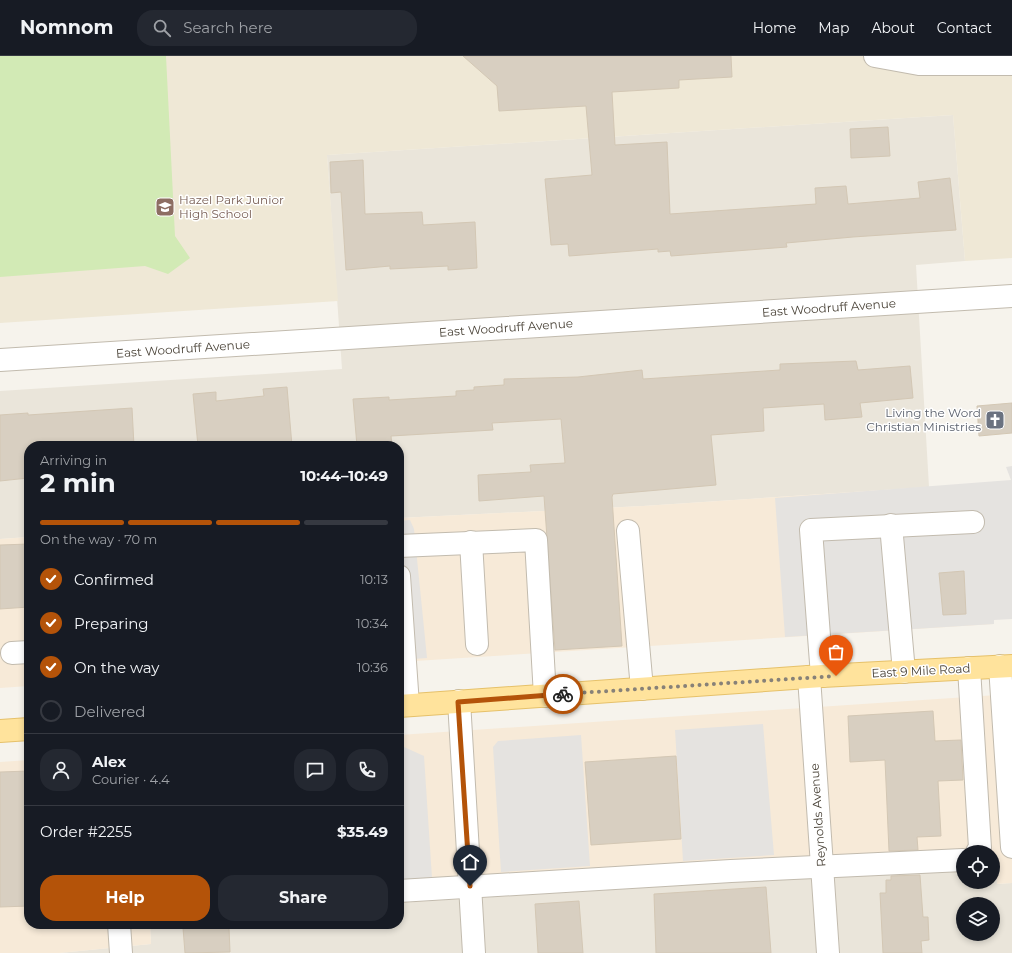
<!DOCTYPE html>
<html lang="en">
<head>
<meta charset="utf-8">
<style>
	:root { --surface:#171b24; --page:#242831; --text:#f1f3f6; --muted:#9ea1a6; --line:#363941; --accent:#b45309 }
	body { margin:0; font-family:Montserrat,sans-serif; background:var(--page); color:var(--text); height:100vh; display:flex; flex-direction:column; font-size:15px; white-space:nowrap }
	* { box-sizing:border-box; margin:0 }
	p { font-size:13px; color:var(--muted) }
	.icon { flex:none; width:22px; height:22px; fill:none; stroke:currentColor; stroke-width:2; stroke-linecap:round; stroke-linejoin:round }
	.map { position:relative; flex:1; overflow:hidden }
	.panel { position:absolute; left:24px; top:385px; width:380px; height:488px; display:flex; flex-direction:column; background:var(--surface); border-radius:16px; box-shadow:0 2px 6px #0003 }
	.panel>* { flex:none }
	.controls { position:absolute; left:956px; top:789px; display:grid; gap:8px }
	.controls a { display:grid; place-items:center; width:44px; height:44px; border-radius:50%; background:var(--surface); box-shadow:0 2px 6px #0003; font-size:20px }
	.pin { position:absolute; display:grid; place-items:center; width:34px; height:34px; color:#fff; margin:-41px -17px; border-radius:50% 50% 50% 0; rotate:-45deg; box-shadow:0 0 4px #0007 }
	.pin .icon { rotate:45deg }
	.courier { position:absolute; display:grid; place-items:center; width:40px; height:40px; margin:-20px; border:3px solid #b45309; border-radius:50%; background:#fff; color:#222; box-shadow:0 1px 5px #0007 }
	.headline em { font-style:normal; font-weight:700 }
	.headline div { display:flex; flex-direction:column-reverse }
	.headline { display:flex; align-items:center; justify-content:space-between; height:68px; padding:0 16px }
	h1 { font-size:26px; font-weight:700; line-height:30px }
	.bar { display:grid; grid-template-columns:repeat(4,1fr); gap:6px 4px; align-content:center; height:48px; padding:0 16px }
	.bar i { height:5px; border-radius:3px; background:var(--line) }
	.bar .active { background:var(--accent) }
	.bar p { grid-column:span 4 }
	.line { display:flex; align-items:center; gap:10px; padding:0 16px; border-top:1px solid var(--line) }
	.line div { flex:1 }
	.round { display:grid; place-items:center; flex:none; width:42px; height:42px; border-radius:16px; background:var(--page) }
	ol { padding:0 16px; list-style:none }
	li { display:flex; align-items:center; gap:12px; height:44px }
	li p { margin-inline-start:auto }
	li .icon { padding:4px; border-radius:50%; background:var(--accent); color:#fff; stroke-width:4 }
	li:last-child { color:var(--muted) }
	li i { width:22px; height:22px; border:2px solid var(--line); border-radius:50% }
	.primary-button { display:flex; gap:8px; margin-top:auto; padding:8px 16px }
	.primary-button a { flex:1; height:46px; border-radius:16px; background:var(--accent); color:#fff; font-size:16px; font-weight:700; line-height:46px; text-align:center }
	.primary-button a+a { background:var(--page); color:var(--text) }
	header { display:flex; align-items:center; gap:24px; box-sizing:border-box; height:56px; padding:0 20px; background:var(--surface); border-bottom:1px solid var(--line) }
	header strong { font-size:19px }
	nav { display:flex; gap:22px; margin-inline-start:auto; font-size:14px }
	.search { width:280px; height:36px; background:var(--page); display:flex; align-items:center; gap:10px; box-sizing:border-box; padding:0 14px; border-radius:16px; color:var(--muted); font-size:15px }
	.map>svg:first-child { display:block }
	.residential { fill:#eae5da; fill-rule:evenodd }
	.commercial { fill:#f7ead8 }
	.education { fill:#efe8d6 }
	.green { fill:#d2eab5 }
	.parking { fill:#e5e3e0 }
	.building { fill:#d8cfc1; stroke:#d3c7b4 }
	.lines { fill:none; stroke-linecap:round; stroke-linejoin:round }
	.minor-casing { stroke:#c2bbae; stroke-width:24 }
	.major-casing { stroke:#e6c16a; stroke-width:24 }
	.minor { stroke:#fff; stroke-width:22 }
	.major { stroke:#ffe39c; stroke-width:22 }
	.done { stroke:#878178; stroke-width:4; stroke-dasharray:0 7.2 }
	.route { stroke:#b45309; stroke-width:5 }
	.labels { text-anchor:middle; stroke-width:3; stroke-linejoin:round; paint-order:stroke }
	.education-label { font-size:12px; fill:#785e54; stroke:#fff; text-anchor:start }
	.street-label { font-size:12px; fill:#4b4439; stroke:#fff }
	.worship-label { font-size:12px; fill:#5b616d; stroke:#fff; text-anchor:end }
</style>
</head>
<body>
<header>
<strong>Nomnom</strong>
<div class="search"><svg class="icon" aria-label="search" viewBox="0 0 24 24"><circle cx="10" cy="10" r="6"/><path d="M15 15l6 6"/></svg>Search here</div>
<nav><a>Home</a><a>Map</a><a>About</a><a>Contact</a></nav>
</header>
<div class="map">
<svg width="1012" height="897" viewBox="0 0 1012 897">
	<rect width="100%" height="100%" fill="#f6f3ec"/>
	<g class="residential">
		<polygon points="953,59 965,205 916,209 929,431 643,450 399,462 399,390 29,390 29,481 0,483 0,335 342,313 327,99"/>
		<path d="M993 810H996L997 828 1012 827V897H59L151 888 150 868H399V847L963 812V826H993ZM963 848H993V878H963Z"/>
	</g>
	<g class="commercial">
		<polygon points="929,431 994,568 399,606 399,462 643,450"/>
		<polygon points="29,481 29,630 0,632 0,483"/>
		<polygon points="1012,638 1012,827 997,828 996,810 993,810 993,796 963,796 787,822 399,847 399,679"/>
		<polygon points="29,704 29,868 150,868 151,888 59,897 0,897 0,706"/>
	</g>
	<polygon class="education" points="0,0 1012,0 1012,202 965,205 953,59 327,99 338,245 0,267"/>
	<polygon class="green" points="0,0 166,0 175,180 190,202 168,218 145,210 0,221"/>
	<g class="parking">
		<polygon points="1012,410 1012,563 994,564 994,568 785,581 775,442 1011,424 1006,411"/>
		<polygon points="410,464 414,473 427,602 399,604 399,465"/>
		<polygon points="763,668 774,799 683,805 675,674"/>
		<polygon points="581,679 590,810 501,816 493,691 498,685"/>
		<polygon points="404,691 424,700 432,822 399,824 399,692"/>
	</g>
	<g class="building">
		<polygon points="463,0 731,0 732,21 679,24 679,32 612,36 615,89 667,86 670,158 816,148 815,132 846,130 848,148 920,142 918,126 950,122 956,174 853,181 786,187 787,191 671,200 670,195 658,196 658,193 569,200 568,188 551,189 545,123 592,119 586,50 499,55 497,30"/>
		<polygon points="888,71 890,100 851,102 850,73"/>
		<polygon points="363,104 365,158 422,156 423,169 475,166 477,212 448,214 448,210 390,213 390,210 346,214 341,136 331,137 330,106"/>
		<polygon points="856,305 858,314 910,310 913,342 860,347 862,361 825,364 824,348 763,352 764,375 711,379 716,429 613,438 612,441 622,590 555,594 544,440 479,445 478,419 531,416 530,409 565,407 561,363 492,367 493,374 391,380 392,390 357,390 353,343 389,341 389,344 456,340 456,335 474,334 474,331 504,329 504,323 578,321 642,314 643,323 780,314 780,308"/>
		<polygon points="287,331 292,390 198,390 193,338 216,336 216,345 264,340 263,333"/>
		<polygon points="1012,347 1012,377 979,380 977,350"/>
		<polygon points="132,352 134,390 29,390 29,406 27,407 28,422 0,425 0,359 28,357 28,359"/>
		<polygon points="29,488 29,551 0,553 0,489"/>
		<polygon points="964,515 966,558 943,559 939,517"/>
		<polygon points="933,655 935,685 961,684 963,724 938,725 941,780 917,781 918,794 889,795 885,704 850,706 848,660"/>
		<polygon points="676,700 681,783 591,789 585,706"/>
		<polygon points="29,715 29,850 0,851 0,716"/>
		<polygon points="920,819 923,861 928,861 929,884 921,885 922,897 883,897 880,837 886,837 886,824 891,824 891,820"/>
		<polygon points="766,831 771,897 656,897 654,838"/>
		<polygon points="579,845 583,897 538,897 535,848"/>
		<polygon points="217,870 217,872 229,872 230,896 185,897 183,872"/>
	</g>
	<g class="lines">
		<defs>
			<g id="minor">
				<polyline points="875,0 919,8 1012,8"/>
				<polyline points="0,304 1012,240"/>
				<polyline points="891,469 904,616"/>
				<polyline points="628,475 642,633"/>
				<polyline points="471,486 477,588"/>
				<polyline points="399,490 536,484 545,640"/>
				<polyline points="399,520 408,649"/>
				<polyline points="12,597 29,596"/>
				<polyline points="1000,610 1012,791"/>
				<polyline points="969,612 980,792 977,796"/>
				<polyline points="822,620 811,474 973,466"/>
				<polyline points="809,621 828,897"/>
				<polyline points="459,645 474,897"/>
				<polyline points="399,835 731,815 963,804"/>
				<polyline points="119,868 121,897"/>
			</g>
			<g id="major">
				<polyline points="399,650 822,620 1012,610"/>
				<polyline points="0,675 29,673"/>
			</g>
		</defs>
		<use href="#minor" class="minor-casing"/>
		<use href="#major" class="major-casing"/>
		<use href="#minor" class="minor"/>
		<use href="#major" class="major"/>
	</g>
	<g class="lines">
		<polyline class="done" points="563,638 836,620"/>
		<polyline class="route" points="470,830 458,646 563,638"/>
	</g>
	<defs>
		<symbol id="school-square" viewBox="-11 -11 22 22"><rect x="-9" y="-9" width="18" height="18" rx="4" fill="#8d6e63" stroke="#fff"/><path d="M0-5L7-2L0 1L-7-2ZM-4 1L0 2.5L4 1V4Q0 6-4 4Z" fill="#fff"/></symbol>
		<symbol id="church-square" viewBox="-11 -11 22 22"><rect x="-9" y="-9" width="18" height="18" rx="4" fill="#6b7280" stroke="#fff"/><path d="M-1.2-6h2.4v3.5h3.3v2.4h-3.3V6h-2.4V-.1h-3.3v-2.4h3.3Z" fill="#fff"/></symbol>
	</defs>
	<g fill-rule="evenodd">
		<use href="#school-square" x="154" y="140" width="22" height="22"/>
		<use href="#church-square" x="984" y="353" width="22" height="22"/>
	</g>
	<g class="labels">
		<g class="education-label">
			<text x="179" y="148">Hazel Park Junior<tspan x="179" dy="14">High School</tspan></text>
		</g>
		<g class="street-label">
			<text transform="translate(829 252) rotate(-4)" y="4">East Woodruff Avenue</text>
			<text transform="translate(506 272) rotate(-4)" y="4">East Woodruff Avenue</text>
			<text transform="translate(183 293) rotate(-4)" y="4">East Woodruff Avenue</text>
			<text transform="translate(921 615) rotate(-3)" y="4">East 9 Mile Road</text>
			<text transform="translate(818 759) rotate(-94)" y="4">Reynolds Avenue</text>
		</g>
		<g class="worship-label">
			<text x="981" y="361">Living the Word<tspan x="981" dy="14">Christian Ministries</tspan></text>
		</g>
	</g>
</svg>
<div class="controls">
<a><svg class="icon" aria-label="locate" viewBox="0 0 24 24"><circle cx="12" cy="12" r="6"/><path d="M12 2v4M12 18v4M2 12h4M18 12h4"/></svg></a>
<a><svg class="icon" aria-label="layers" viewBox="0 0 24 24"><path d="M12 4l9 5-9 5-9-5zM3 14l9 5 9-5"/></svg></a>
</div>
<div class="pin" style="left:836px;top:620px;background:#ea580c"><svg class="icon" aria-label="bag" viewBox="0 0 24 24"><path d="M5 8h14l-1 12H6zM9 8a3 3 0 0 1 6 0"/></svg></div>
<div class="pin" style="left:470px;top:830px;background:#1f2937"><svg class="icon" aria-label="home" viewBox="0 0 24 24"><path d="M3 11l9-7 9 7M6 9v11h12V9"/></svg></div>
<div class="courier" style="left:563px;top:638px"><svg class="icon" aria-label="bike" viewBox="0 0 24 24"><circle cx="6" cy="16" r="4"/><circle cx="18" cy="16" r="4"/><path d="M6 16l4-8h5l3 8M10 8l3 8H6M13 5h3"/></svg></div>
<section class="panel">
<div class="headline"><div><h1>2 min</h1><p>Arriving in</p></div><em>10:44–10:49</em></div>
<div class="bar"><i class="active"></i><i class="active"></i><i class="active"></i><i></i><p>On the way · 70 m</p></div>
<ol>
<li><svg class="icon" aria-label="check" viewBox="0 0 24 24"><path d="M5 12l5 5 9-10"/></svg>Confirmed<p>10:13</p></li>
<li><svg class="icon" aria-label="check" viewBox="0 0 24 24"><path d="M5 12l5 5 9-10"/></svg>Preparing<p>10:34</p></li>
<li><svg class="icon" aria-label="check" viewBox="0 0 24 24"><path d="M5 12l5 5 9-10"/></svg>On the way<p>10:36</p></li>
<li><i></i>Delivered</li>
</ol>
<div class="line" style="height:72px"><a class="round"><svg class="icon" aria-label="person" viewBox="0 0 24 24"><circle cx="12" cy="8" r="4"/><path d="M4 21q1-7 8-7t8 7"/></svg></a><div><b>Alex</b><p>Courier · 4.4</p></div><a class="round"><svg class="icon" aria-label="chat" viewBox="0 0 24 24"><path d="M4 5h16v11H9l-5 4z"/></svg></a><a class="round"><svg class="icon" aria-label="phone" viewBox="0 0 24 24"><path d="M5 4h4l2 5-3 2q2 4 5 5l2-3 5 2v4C11 20 4 13 5 4z"/></svg></a></div>
<div class="line" style="height:52px"><div>Order #2255</div><b>$35.49</b></div>
<div class="primary-button"><a>Help</a><a>Share</a></div>
</section>
</div>
</body>
</html>
